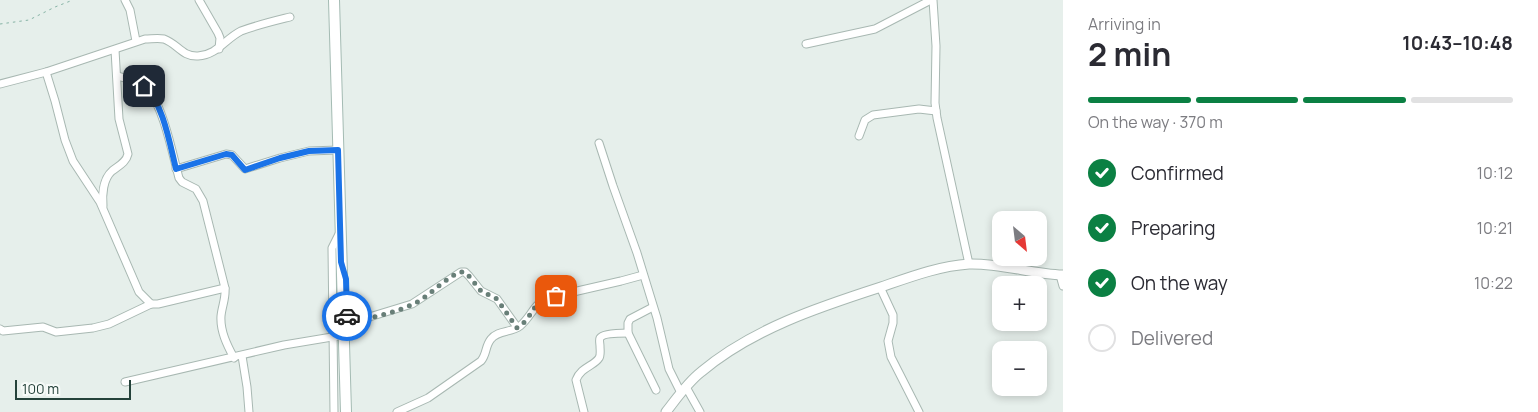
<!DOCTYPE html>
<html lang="en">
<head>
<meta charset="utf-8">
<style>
	:root { --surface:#fff; --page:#f7f7f7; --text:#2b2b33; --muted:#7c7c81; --line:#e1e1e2; --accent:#0b8043 }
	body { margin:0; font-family:Manrope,sans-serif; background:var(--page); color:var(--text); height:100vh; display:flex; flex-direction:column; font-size:19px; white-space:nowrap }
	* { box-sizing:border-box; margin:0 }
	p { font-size:16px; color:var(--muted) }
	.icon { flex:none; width:28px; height:28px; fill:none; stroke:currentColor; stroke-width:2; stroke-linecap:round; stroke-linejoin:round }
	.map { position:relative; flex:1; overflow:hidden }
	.sheet { display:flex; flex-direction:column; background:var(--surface); width:475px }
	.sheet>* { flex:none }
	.needle { width:32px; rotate:152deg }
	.buttons { position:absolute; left:992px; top:211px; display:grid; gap:10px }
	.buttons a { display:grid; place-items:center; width:55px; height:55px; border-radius:10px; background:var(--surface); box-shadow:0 2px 8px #0003; font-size:25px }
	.scale { position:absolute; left:15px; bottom:12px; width:116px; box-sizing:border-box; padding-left:5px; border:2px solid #24423a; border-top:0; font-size:14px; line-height:18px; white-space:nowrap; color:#24423a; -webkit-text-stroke:4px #f7fbf9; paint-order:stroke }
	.pin { position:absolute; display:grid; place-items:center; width:42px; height:42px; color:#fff; margin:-21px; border-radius:10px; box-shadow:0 2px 8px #0006 }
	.courier { position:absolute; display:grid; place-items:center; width:50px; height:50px; margin:-25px; border:4px solid #1a73e8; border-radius:50%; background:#fff; color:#222; box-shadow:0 1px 6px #0007 }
	.headline em { font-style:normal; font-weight:700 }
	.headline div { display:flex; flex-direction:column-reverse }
	.headline { display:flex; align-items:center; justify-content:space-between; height:85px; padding:0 25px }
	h1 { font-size:32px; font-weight:700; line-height:38px }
	.bar { display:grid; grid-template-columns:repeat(4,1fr); gap:8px 5px; align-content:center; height:60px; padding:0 25px }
	.bar i { height:6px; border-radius:4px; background:var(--line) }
	.bar .selected { background:var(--accent) }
	.bar p { grid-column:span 4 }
	ol { padding:0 25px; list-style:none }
	li { display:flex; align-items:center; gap:15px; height:55px }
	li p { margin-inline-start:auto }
	li .icon { padding:5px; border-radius:50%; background:var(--accent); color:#fff; stroke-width:4 }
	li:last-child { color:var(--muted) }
	li i { width:28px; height:28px; border:2px solid var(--line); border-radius:50% }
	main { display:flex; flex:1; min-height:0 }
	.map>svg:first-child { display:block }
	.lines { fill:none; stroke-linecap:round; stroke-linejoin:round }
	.minor-casing { stroke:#a8b8b2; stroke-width:9 }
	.tertiary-casing { stroke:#a8b8b2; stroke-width:11 }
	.secondary-casing { stroke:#a4bbb3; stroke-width:12 }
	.path { stroke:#86b3a5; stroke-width:1; stroke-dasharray:2.5 4; stroke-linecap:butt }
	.minor { stroke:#fff; stroke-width:7 }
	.tertiary { stroke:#fff; stroke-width:9 }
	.secondary { stroke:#fff; stroke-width:10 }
	.done { stroke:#687f78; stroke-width:5; stroke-dasharray:0 9 }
	.route { stroke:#1a73e8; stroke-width:6 }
</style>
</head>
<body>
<main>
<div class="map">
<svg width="1063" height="412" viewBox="0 0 1063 412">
	<rect width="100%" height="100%" fill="#e6efeb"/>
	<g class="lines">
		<defs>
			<g id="minor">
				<polyline points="125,0 130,10 136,41"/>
				<polyline points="199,0 218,33 220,38 219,49"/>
				<polyline points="933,0 936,46 935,103 937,118 969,264"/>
				<polyline points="806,44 875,29 931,0"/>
				<polyline points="46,72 55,101 65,140 73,161 100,202 139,292 151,304 158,304 225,288"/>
				<path d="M117 76C128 79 140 81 148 90 163 105 173 156 179 178L182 182 196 189 203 201 225 288C226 298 222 306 221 316 220 331 227 345 234 358"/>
				<path d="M0 84 46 72 145 39C151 39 158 38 164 39 178 44 182 57 198 56 217 55 225 39 241 31 257 25 274 21 290 17"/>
				<polyline points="859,136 865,120 873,115 919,109 936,111"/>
				<polyline points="599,143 613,186 637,253 657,318 669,369 681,393"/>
				<polyline points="176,169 226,154 232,155 245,169 280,158 309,151 338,150"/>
				<path d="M103 206C102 195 103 179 112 171 118 166 126 163 128 154L119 119 115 50"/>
				<polyline points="1060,275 1063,286"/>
				<polyline points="880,287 893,315 893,323 888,341 891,357 919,412"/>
				<polyline points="653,307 630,319 628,323 628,333 656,390"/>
				<polyline points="343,325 412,304 461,272 465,272 469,276 481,291 497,299 517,327"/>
				<polyline points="0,329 3,331 43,327 56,332 93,328 109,324 151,304"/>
				<polyline points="242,356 247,387 249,412"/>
				<polyline points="125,382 284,345 344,335"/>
				<polyline points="686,387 700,412"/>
				<polyline points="334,412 332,248 340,232"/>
				<path d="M397 412 428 398 481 361C487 354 485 346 491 339 498 330 511 333 520 326 531 317 533 305 547 298L621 281 643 275"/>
				<path d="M584 412 576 380C581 367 594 366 599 358 601 355 600 350 600 346 600 344 599 340 600 338 603 333 622 333 628 333"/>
			</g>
			<path id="tertiary" d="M666 412C677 398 687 383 701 372 752 329 819 307 881 287 910 277 939 266 969 264 1001 263 1032 274 1063 275"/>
			<polyline id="secondary" points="334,0 346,412"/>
		</defs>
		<use href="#minor" class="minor-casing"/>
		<use href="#tertiary" class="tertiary-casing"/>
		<use href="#secondary" class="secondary-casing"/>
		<polyline class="path" points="0,24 29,20 55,7 73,0"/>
		<use href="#minor" class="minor"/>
		<use href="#tertiary" class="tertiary"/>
		<use href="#secondary" class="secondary"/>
	</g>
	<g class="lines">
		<path class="done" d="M347 316 348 324C371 317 398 313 419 301 433 292 445 279 460 272H465L469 276 481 291 497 299 517 328C535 317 530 300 556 296"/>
		<path class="route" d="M144 86C163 102 170 145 176 169L226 154 232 155 245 170 280 158 309 151 338 150 341 262 346 279 347 316"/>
	</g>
</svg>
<div class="buttons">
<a><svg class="needle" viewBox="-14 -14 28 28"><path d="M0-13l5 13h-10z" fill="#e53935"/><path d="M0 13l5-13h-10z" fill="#7c7c81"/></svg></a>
<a>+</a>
<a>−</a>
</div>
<div class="scale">100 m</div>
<div class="pin" style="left:556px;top:296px;background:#ea580c"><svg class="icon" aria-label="bag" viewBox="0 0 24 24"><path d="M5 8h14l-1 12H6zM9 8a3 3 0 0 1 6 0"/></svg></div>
<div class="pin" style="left:144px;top:86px;background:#1f2937"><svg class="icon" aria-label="home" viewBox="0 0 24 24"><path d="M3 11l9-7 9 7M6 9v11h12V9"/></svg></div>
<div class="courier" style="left:347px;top:316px"><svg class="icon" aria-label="car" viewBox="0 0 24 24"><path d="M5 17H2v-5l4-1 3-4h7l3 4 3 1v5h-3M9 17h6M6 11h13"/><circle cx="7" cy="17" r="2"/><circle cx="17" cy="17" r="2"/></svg></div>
</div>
<section class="sheet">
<div class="headline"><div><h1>2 min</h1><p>Arriving in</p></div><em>10:43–10:48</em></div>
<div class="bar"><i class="selected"></i><i class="selected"></i><i class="selected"></i><i></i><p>On the way · 370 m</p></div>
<ol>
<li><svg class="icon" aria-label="check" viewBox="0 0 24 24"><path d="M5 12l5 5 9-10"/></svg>Confirmed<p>10:12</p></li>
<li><svg class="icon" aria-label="check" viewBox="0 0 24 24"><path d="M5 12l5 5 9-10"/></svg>Preparing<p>10:21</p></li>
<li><svg class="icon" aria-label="check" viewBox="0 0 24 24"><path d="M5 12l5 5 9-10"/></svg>On the way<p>10:22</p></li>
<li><i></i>Delivered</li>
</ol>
</section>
</main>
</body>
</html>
